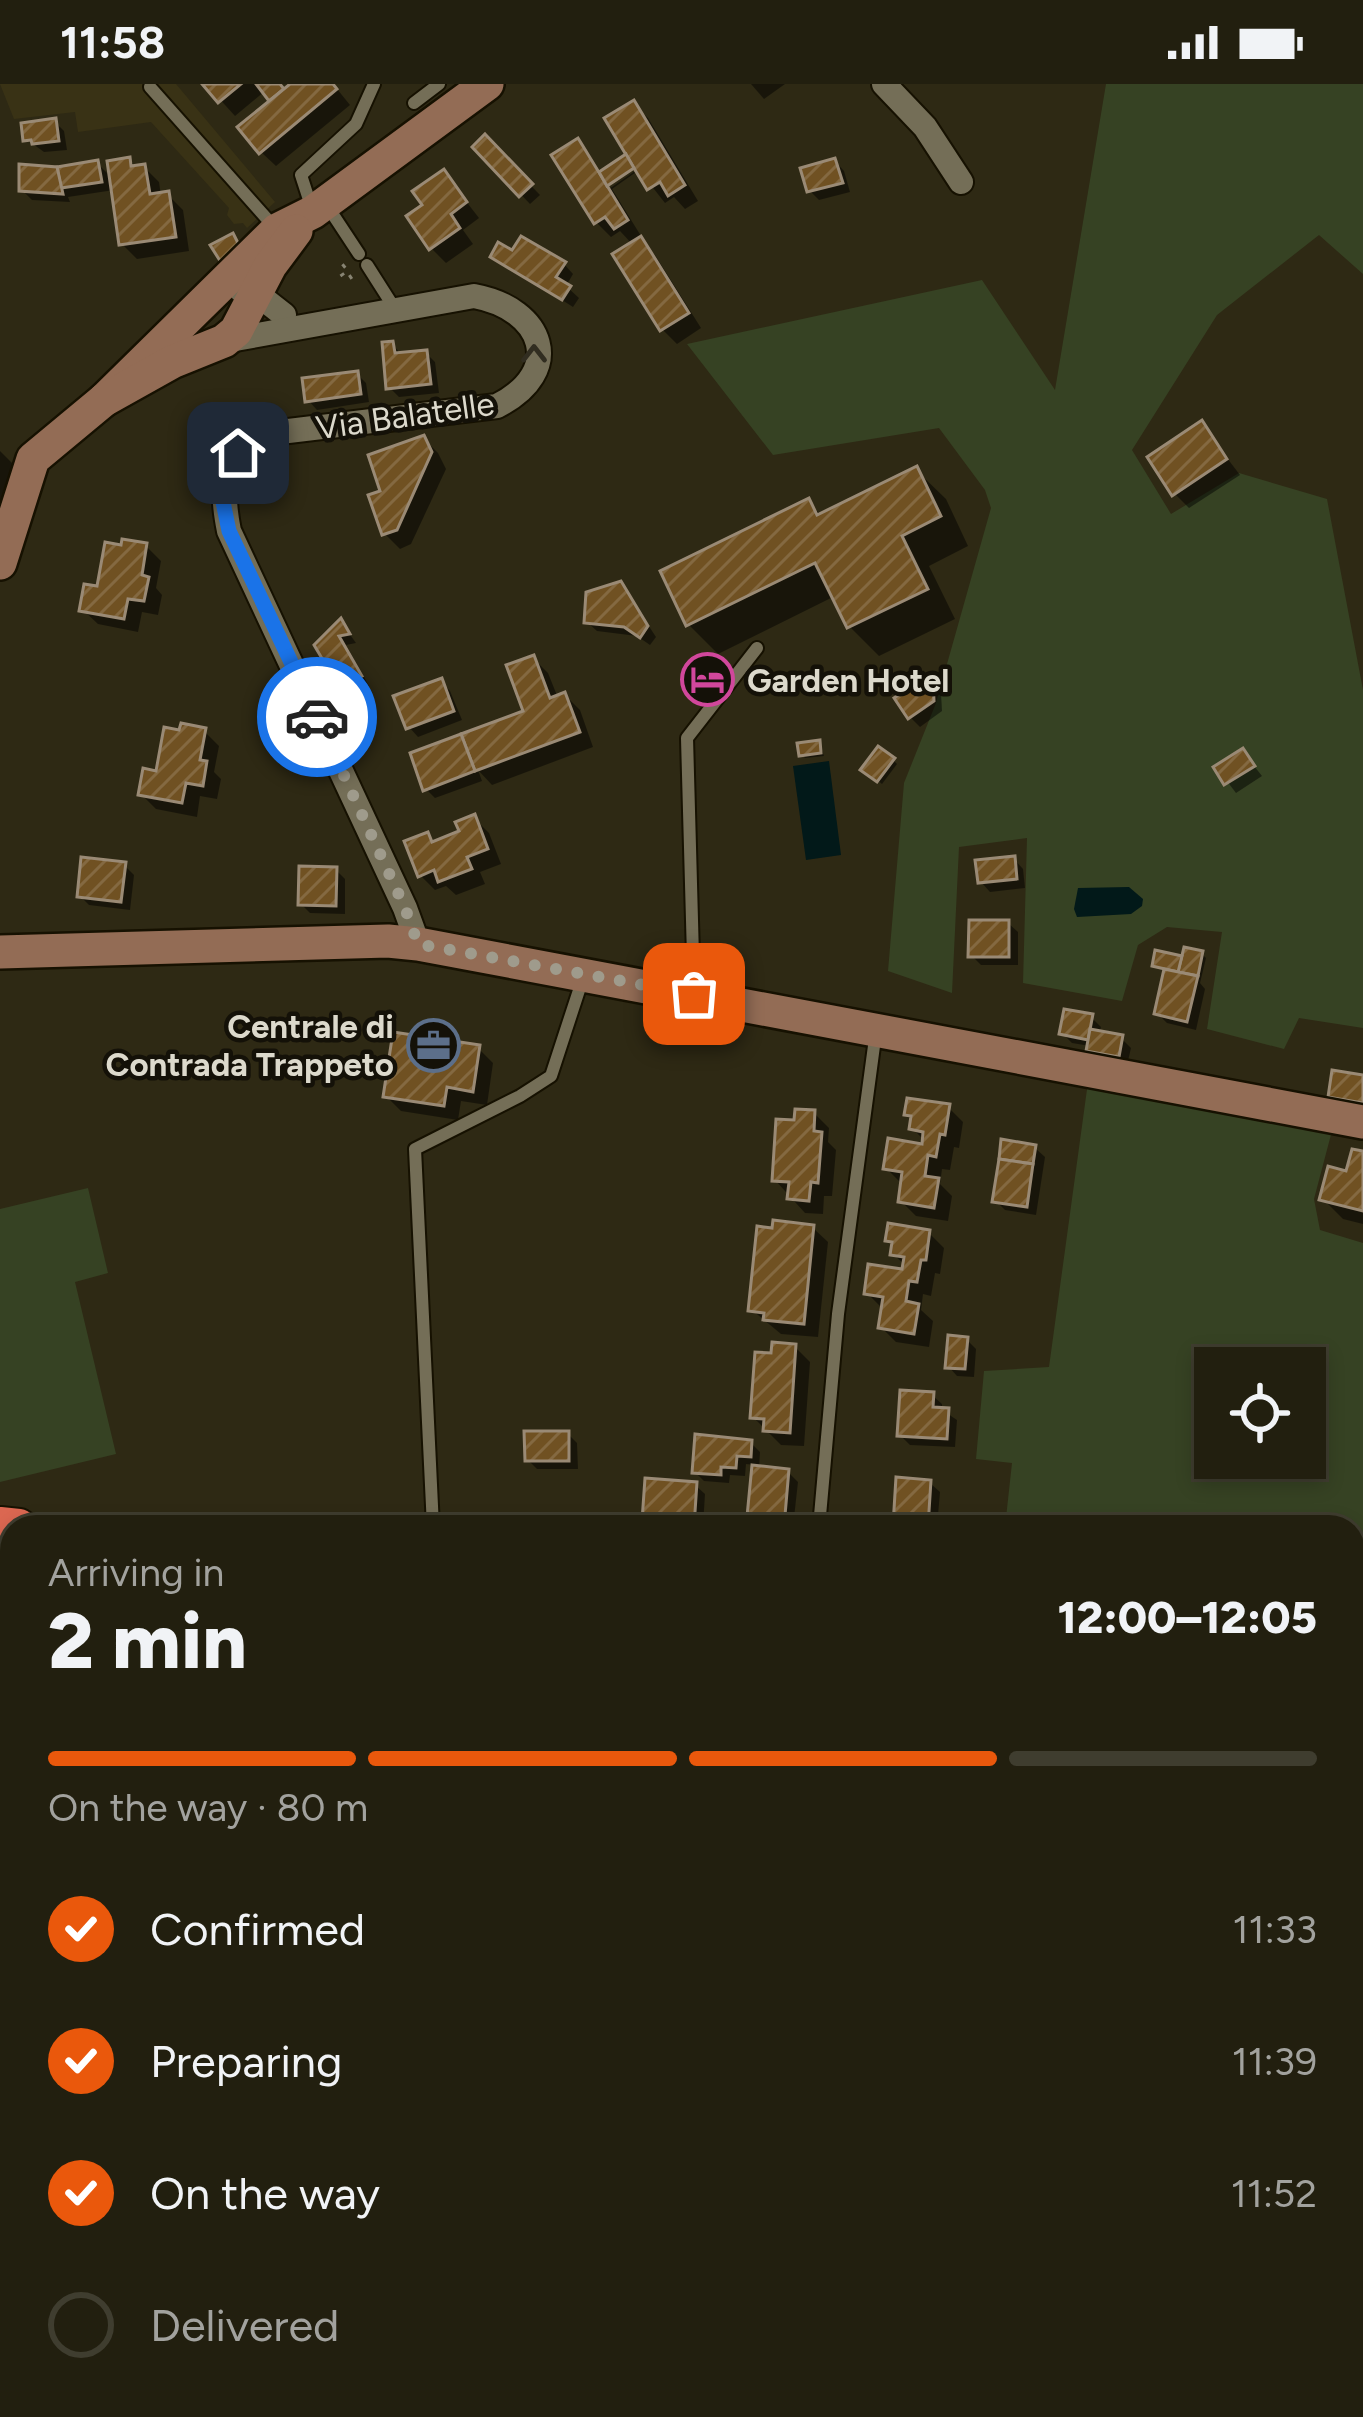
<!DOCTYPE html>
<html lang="en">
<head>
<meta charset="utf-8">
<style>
	:root { --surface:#221f0f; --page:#2a2718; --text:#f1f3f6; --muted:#a2a29e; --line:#3f3d2f; --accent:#ea580c }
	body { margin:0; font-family:Figtree,sans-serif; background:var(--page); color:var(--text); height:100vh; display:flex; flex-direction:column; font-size:45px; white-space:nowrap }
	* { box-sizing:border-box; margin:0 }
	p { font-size:39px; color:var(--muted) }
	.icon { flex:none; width:66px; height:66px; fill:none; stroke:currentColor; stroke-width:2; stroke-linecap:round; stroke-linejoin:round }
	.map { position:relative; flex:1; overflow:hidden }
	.panel { position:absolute; left:0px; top:1431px; width:1365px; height:903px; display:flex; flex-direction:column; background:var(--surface); border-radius:36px 36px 0 0; box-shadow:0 6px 18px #0003,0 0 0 3px var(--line) }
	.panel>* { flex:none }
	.tools { position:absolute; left:1194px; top:1263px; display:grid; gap:24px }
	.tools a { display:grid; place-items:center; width:132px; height:132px; border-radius:0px; background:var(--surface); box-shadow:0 6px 18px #0003,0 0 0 3px var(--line); font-size:60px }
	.pin { position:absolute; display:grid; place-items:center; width:102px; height:102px; color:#fff; margin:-51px; border-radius:24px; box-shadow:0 6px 18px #0006 }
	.courier { position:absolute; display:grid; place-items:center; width:120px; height:120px; margin:-60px; border:9px solid #1a73e8; border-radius:50%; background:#fff; color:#222; box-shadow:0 3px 15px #0007 }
	.headline em { font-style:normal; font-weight:800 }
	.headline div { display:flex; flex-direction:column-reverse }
	.headline { display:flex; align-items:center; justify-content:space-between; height:204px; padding:0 48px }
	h1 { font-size:78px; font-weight:800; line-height:90px }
	.bar { display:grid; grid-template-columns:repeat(4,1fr); gap:18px 12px; align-content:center; height:144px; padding:0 48px }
	.bar i { height:15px; border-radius:9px; background:var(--line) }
	.bar .active { background:var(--accent) }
	.bar p { grid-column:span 4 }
	ol { padding:0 48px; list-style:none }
	li { display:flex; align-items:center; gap:36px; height:132px }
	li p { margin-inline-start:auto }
	li .icon { padding:12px; border-radius:50%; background:var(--accent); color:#fff; stroke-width:4 }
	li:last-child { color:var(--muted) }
	li i { width:66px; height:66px; border:6px solid var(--line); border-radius:50% }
	.status { display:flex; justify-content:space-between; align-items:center; height:84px; padding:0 60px; background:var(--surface); direction:ltr }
	.status svg { height:33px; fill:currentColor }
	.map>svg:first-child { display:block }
	.built { fill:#393215 }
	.grass { fill:#364223; fill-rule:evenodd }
	.water { fill:#021919 }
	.shadow { fill:#0007; fill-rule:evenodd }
	.building { fill:url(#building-hatch); stroke:#9a8a75; stroke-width:3 }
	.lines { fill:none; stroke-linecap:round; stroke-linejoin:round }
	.lane-casing { stroke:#161101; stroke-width:16 }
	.street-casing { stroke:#161101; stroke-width:28 }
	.secondary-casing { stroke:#161101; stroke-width:38 }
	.highway-casing { stroke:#161101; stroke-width:40 }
	.path { stroke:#888473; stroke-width:4.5; stroke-dasharray:3 9; stroke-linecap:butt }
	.lane { stroke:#746e57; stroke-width:12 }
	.street { stroke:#746e57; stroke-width:24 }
	.secondary { stroke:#936c55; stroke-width:33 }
	.highway { stroke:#db6751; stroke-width:36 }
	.oneway { stroke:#312d20 }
	.done { stroke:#9f9b8c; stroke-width:12; stroke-dasharray:0 21.6 }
	.route { stroke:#1a73e8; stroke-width:15 }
	.labels { text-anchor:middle; stroke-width:9; stroke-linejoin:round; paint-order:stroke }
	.street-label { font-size:33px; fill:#dcd9cc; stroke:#141108 }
	.poi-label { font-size:33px; font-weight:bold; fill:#dcd9cc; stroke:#141108; text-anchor:start }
</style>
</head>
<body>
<div class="status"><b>11:58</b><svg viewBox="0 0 49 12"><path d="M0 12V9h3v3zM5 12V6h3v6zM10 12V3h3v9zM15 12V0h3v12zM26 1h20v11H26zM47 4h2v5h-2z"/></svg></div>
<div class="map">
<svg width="1363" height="2333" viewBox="0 0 1363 2333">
	<defs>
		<pattern id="building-hatch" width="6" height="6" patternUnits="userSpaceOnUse" patternTransform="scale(3)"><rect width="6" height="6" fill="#705122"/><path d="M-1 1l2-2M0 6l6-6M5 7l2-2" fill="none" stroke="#846941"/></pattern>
	</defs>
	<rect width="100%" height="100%" fill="#2e2914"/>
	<polygon class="built" points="0,0 176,0 275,118 247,144 243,139 234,140 227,131 229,124 151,38 78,48 75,28 14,35"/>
	<g class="grass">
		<polygon points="1106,0 1363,0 1363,190 1319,151 1217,231 1132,366 1171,430 1239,389 1327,415 1363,606 1363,944 1299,934 1284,965 1207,945 1222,848 1167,843 1138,861 1122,917 1023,899 1027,754 959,763 952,909 888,887 904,699 936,619 991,424 985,406 939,344 773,371 687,260 982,196 1055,306"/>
		<path d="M1088 998 1333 1043 1314 1115 1320 1146 1363 1159V1732L1353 1741V1443H1005L1012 1379 976 1375 984 1287 1049 1283ZM1215 1284H1305V1374H1215Z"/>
		<polygon points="88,1104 108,1189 75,1198 116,1370 0,1398 0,1125"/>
		<polygon points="1363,1751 1363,1886 1353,1886 1353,1759"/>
		<polygon points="1353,1987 1363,1988 1363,2333 1277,2333 1272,2322 1353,2322"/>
	</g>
	<g class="water">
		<polygon points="829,677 841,771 806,776 793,682"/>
		<polygon points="1129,803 1143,815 1142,822 1131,830 1077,833 1074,825 1078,804"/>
	</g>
	<g class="shadow">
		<polygon points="206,0 277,0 284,9 294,0 333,0 350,21 276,82 261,68 274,17 265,7 235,32"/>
		<polygon points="751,0 785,0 764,15"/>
		<path d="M633 19 648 34 698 117 685 125 674 113 665 119 639 86 612 105 641 152 638 154 655 171 701 244 677 260 662 245 633 161 620 147 611 153 596 138 577 58 602 90 630 71ZM645 73 648 78 609 105V97Z"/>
		<polygon points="55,38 64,47 67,66 44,68 26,55"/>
		<polygon points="485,54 540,111 530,120 476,63"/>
		<polygon points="129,76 137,84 144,83 159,98 161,112 168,111 183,126 189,167 137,175 122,160 114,106 68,113 70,118 32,116 22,106 57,86 97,79 113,95"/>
		<polygon points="835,77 844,87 850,108 819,116 810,107"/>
		<polygon points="444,89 479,134 463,146 473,160 446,179 431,164 426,122"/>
		<polygon points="513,171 564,180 573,190 566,202 579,214 573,223 493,172"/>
		<polygon points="392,260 403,272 426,269 435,278 439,309 399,313 389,303"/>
		<polygon points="357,290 366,299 369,318 317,326 308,316"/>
		<polygon points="1201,340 1240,391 1189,424 1175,410"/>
		<polygon points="423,354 438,369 446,385 411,460 400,465 385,450"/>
		<polygon points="0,367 14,381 0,435"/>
		<polygon points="916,386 946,415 968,462 929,482 955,535 879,572 850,543 835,512 718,570 688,540 809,418 822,432"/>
		<polygon points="146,462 161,477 156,504 162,511 158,531 142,528 138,548 98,540 83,526"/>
		<polygon points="621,500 656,553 650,561 637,552 597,547 587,538"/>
		<polygon points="341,538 356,559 346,561 369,602 351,611 318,561"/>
		<polygon points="533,574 548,589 558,614 565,611 580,626 593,663 492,701 478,686 482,697 435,714 426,705 526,629"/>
		<polygon points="928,594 941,609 942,627 920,643 910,633"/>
		<polygon points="441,597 450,607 462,636 418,653 409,643"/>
		<polygon points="204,647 219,662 214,688 221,695 217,715 200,712 197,733 156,725 141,710"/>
		<polygon points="819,659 824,672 805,674 801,670"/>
		<polygon points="1243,668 1262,692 1236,709 1217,684"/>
		<polygon points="893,676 897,680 882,700 864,685"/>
		<polygon points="474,734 489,749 501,780 480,788 485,800 456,811 446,802 435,806 420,791 427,751 436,760 463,749"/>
		<polygon points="1014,775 1023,785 1025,804 990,808 981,798"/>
		<polygon points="124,781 134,791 130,826 89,821 80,812"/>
		<polygon points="336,786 345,795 345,830 310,829 301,820"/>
		<polygon points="1008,839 1018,848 1018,881 981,881 971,871"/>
		<polygon points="1202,870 1206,874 1200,899 1205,905 1196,946 1167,939 1158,930 1167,887 1155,881"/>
		<polygon points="1091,933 1101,943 1099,950 1121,954 1131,964 1127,981 1098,976 1090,962 1072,959 1062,949"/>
		<polygon points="478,964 493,979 487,1021 461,1017 458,1036 401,1027 386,1012"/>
		<polygon points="948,1023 963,1038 959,1064 954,1063 950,1086 942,1085 940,1100 952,1112 948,1137 916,1132 901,1117 901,1099 886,1084 924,1063 925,1057 912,1044 914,1036 908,1030"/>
		<polygon points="814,1029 829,1044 828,1058 836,1066 832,1112 824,1112 823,1130 805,1129 775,1096 797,1039"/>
		<polygon points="1035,1064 1045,1073 1036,1131 1005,1126 996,1117"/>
		<polygon points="1363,1070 1363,1140 1343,1135 1323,1115"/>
		<polygon points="813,1144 828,1158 818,1253 781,1250 752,1226 774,1147"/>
		<polygon points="929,1149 944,1164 940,1190 935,1189 931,1212 923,1210 921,1226 933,1237 929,1263 896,1258 881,1243 882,1224 867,1209 905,1189 906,1182 893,1170 895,1161 889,1155"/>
		<polygon points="966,1255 976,1265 974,1293 957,1292 948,1282"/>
		<polygon points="795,1263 810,1278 804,1362 781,1361 753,1333 774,1272"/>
		<polygon points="932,1311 942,1320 942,1326 957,1336 955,1363 910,1361 900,1351"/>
		<polygon points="568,1350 577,1359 578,1385 537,1385 528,1376"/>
		<polygon points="751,1359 760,1368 759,1385 788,1388 798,1398 793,1443 749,1443 755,1381 746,1380 745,1392 730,1391 729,1399 704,1397 695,1388"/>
		<polygon points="930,1399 940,1408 937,1443 898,1443 896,1440"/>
		<polygon points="695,1401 705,1410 703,1443 652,1443 645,1436"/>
		<polygon points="0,2309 6,2315 4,2333 0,2333"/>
	</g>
	<g class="building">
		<polygon points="202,0 241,0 218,19"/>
		<polygon points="256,0 280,0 284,5 269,17"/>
		<polygon points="290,0 333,0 337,5 259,70 237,43"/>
		<polygon points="634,16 685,101 668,112 660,98 647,106 604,34"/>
		<polygon points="56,34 59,57 32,60 31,56 23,57 21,39"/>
		<polygon points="485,50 533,100 519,113 472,63"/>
		<polygon points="578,54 628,136 614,145 605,133 594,140 551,71"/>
		<polygon points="626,70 634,84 607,102 599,88"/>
		<polygon points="130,73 131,82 145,80 150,110 169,107 176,153 119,161 107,77"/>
		<polygon points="835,74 843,99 807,108 800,84"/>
		<polygon points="98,76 102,98 61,104 57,83"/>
		<polygon points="19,80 57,83 63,110 19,107"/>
		<polygon points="444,85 467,118 451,130 460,144 429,166 406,132 422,121 412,107"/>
		<polygon points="233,149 240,163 222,180 210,161"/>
		<polygon points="521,152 566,178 556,193 571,202 562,216 490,173 498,158 512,166"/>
		<polygon points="641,152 689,229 660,247 612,170"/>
		<polygon points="393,257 395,269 427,266 431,300 386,305 382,258"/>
		<polygon points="358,287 361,310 305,318 302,294"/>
		<polygon points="1202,336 1227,375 1172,412 1147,373"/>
		<polygon points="424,351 432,368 397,446 382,451 368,411 380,407 368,371"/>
		<polygon points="917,382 941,432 902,452 928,505 847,544 815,479 686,542 660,487 809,414 817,431"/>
		<polygon points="122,455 147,459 142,491 149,493 144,517 128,515 124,535 79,527 84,500 97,502 105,458 121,461"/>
		<polygon points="621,497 648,542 640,554 624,543 584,539 586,508"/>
		<polygon points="341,534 350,550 339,552 362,592 339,603 314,561"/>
		<polygon points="534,571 550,614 565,608 580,648 475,687 461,650 523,627 506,581"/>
		<polygon points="928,591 933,597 934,617 908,635 894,614"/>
		<polygon points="442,594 454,627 406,645 393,612"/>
		<polygon points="181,639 206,644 200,676 207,677 203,702 186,699 182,719 138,711 143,684 156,687 164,643 179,646"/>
		<polygon points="461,650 475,687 423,707 410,669"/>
		<polygon points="820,656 821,669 799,672 797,659"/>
		<polygon points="878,662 895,674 877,698 860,686"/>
		<polygon points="1243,664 1255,682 1224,701 1213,683"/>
		<polygon points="475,730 488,765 467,773 472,785 438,798 434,786 418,793 404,757 428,748 432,758 459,747 455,738"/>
		<polygon points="1015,772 1017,795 978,799 975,776"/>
		<polygon points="81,773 126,778 121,818 77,813"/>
		<polygon points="299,782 337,783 336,822 298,821"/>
		<polygon points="969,836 1009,836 1009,873 968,873"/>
		<polygon points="1184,863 1203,867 1198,892 1178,888"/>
		<polygon points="1155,866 1182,872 1178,888 1152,882"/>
		<polygon points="1164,885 1198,892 1187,938 1154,930"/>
		<polygon points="1064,925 1093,930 1088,956 1059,950"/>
		<polygon points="1090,945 1123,951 1119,973 1086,967"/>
		<polygon points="393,948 480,961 473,1008 447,1003 444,1022 383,1013"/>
		<polygon points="1332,986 1363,991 1363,1019 1328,1013"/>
		<polygon points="907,1014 950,1020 945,1051 940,1050 936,1073 928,1071 925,1092 939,1094 934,1124 898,1118 902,1088 883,1085 888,1054 922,1060 923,1048 909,1045 911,1032 904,1031"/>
		<polygon points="795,1025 815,1026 814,1047 822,1048 818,1099 811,1098 809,1117 787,1115 789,1098 772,1097 776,1035 794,1036"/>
		<polygon points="1001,1055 1036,1061 1033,1080 999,1075"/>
		<polygon points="1352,1065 1363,1067 1363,1127 1319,1116 1328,1082 1346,1087"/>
		<polygon points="999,1075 1033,1080 1027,1123 992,1118"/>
		<polygon points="773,1136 814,1141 804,1240 763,1236 764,1229 748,1227 757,1142 772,1144"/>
		<polygon points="888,1139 930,1146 926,1176 921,1176 917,1198 909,1197 906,1217 919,1220 914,1250 878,1244 883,1213 864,1210 868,1180 902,1185 904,1173 890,1171 892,1158 885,1157"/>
		<polygon points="948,1251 968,1253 965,1285 945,1284"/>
		<polygon points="772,1258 796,1260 790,1349 763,1347 764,1335 750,1334 755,1268 771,1269"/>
		<polygon points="900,1306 934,1308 933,1323 949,1324 947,1355 897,1352"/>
		<polygon points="524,1347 569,1347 569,1377 525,1377"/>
		<polygon points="695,1350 752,1356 751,1373 737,1372 736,1384 721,1383 721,1391 692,1389"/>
		<polygon points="752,1381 789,1385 784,1443 746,1443"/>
		<polygon points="896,1393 931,1396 928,1443 893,1442"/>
		<polygon points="645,1394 697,1398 694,1443 642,1437"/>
		<polygon points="6,2023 12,2026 12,2093 0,2087 0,2036"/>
	</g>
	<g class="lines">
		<defs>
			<g id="lane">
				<polyline points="150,3 276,145"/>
				<polyline points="414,19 439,0"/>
				<polyline points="326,120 359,170"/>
				<polyline points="312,125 301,91 356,40 374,0"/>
				<polyline points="367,181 395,225"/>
				<polyline points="694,909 687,654 757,564"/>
				<polyline points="433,1443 415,1065 520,1012 551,992 583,894"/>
				<polyline points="819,1443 838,1230 876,947"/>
				<polyline points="1353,1747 1363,1739"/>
				<polyline points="1075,2322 1076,2333"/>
			</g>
			<g id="street">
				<polyline points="884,0 925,43 961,98"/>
				<polyline points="241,206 256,209 284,231"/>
				<path d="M224 257 474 212C544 225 566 287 497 322L280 348C225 368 218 392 229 447L405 824 418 860"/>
				<polyline points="0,2217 12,2203"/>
				<polyline points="106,2322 115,2333"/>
			</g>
			<g id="secondary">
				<polyline points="104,316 277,146 313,128 487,0"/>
				<polyline points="0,479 33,375 104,316 172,278 224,257 236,247 270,182 296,147"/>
				<polyline points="0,868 388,857 418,860 1363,1038"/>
			</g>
			<g id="highway">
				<polyline points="0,1441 19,1443"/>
				<polyline points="0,1476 12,1478"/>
				<polyline points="1353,1925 1363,1925"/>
				<polyline points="1353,1960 1363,1961"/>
			</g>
		</defs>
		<use href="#lane" class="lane-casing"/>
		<use href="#street" class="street-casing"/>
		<use href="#secondary" class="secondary-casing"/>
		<use href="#highway" class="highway-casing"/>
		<polyline class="path" points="345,181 339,186 346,196 355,190"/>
		<use href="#lane" class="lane"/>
		<use href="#street" class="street"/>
		<use href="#secondary" class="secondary"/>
		<use href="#highway" class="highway"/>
	</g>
	<defs><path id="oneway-chevron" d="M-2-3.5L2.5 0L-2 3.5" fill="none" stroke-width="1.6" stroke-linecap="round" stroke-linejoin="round" transform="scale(3)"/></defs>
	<use class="oneway" href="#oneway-chevron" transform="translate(534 270) rotate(-90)"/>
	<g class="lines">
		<polyline class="done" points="317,633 405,824 418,860 694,910"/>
		<polyline class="route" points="238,369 227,388 222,413 229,447 317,633"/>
	</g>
	<defs>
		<symbol id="hotel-ring" viewBox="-11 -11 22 22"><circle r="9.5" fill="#141108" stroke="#d1479c" stroke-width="1.5"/><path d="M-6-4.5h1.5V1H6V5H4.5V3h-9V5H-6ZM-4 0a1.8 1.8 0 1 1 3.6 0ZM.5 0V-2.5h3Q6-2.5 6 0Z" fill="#d1479c"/></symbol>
		<symbol id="office-ring" viewBox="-11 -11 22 22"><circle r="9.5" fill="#141108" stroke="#5c6f8a" stroke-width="1.5"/><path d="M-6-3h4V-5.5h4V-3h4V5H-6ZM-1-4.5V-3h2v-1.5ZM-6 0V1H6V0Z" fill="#5c6f8a"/></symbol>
	</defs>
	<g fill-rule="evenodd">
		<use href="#hotel-ring" x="678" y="566" width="59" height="59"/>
		<use href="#office-ring" x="404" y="932" width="59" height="59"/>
	</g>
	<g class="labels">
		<g class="street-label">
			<text transform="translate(405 331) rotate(-8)" y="12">Via Balatelle</text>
		</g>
		<g class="poi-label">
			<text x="747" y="608">Garden Hotel</text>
			<text x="394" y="954" text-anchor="end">Centrale di<tspan x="394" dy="38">Contrada Trappeto</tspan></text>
		</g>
	</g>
</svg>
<div class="tools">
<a><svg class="icon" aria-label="locate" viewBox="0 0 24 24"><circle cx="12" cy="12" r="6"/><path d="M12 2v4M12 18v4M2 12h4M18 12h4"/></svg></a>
</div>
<div class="pin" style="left:694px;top:910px;background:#ea580c"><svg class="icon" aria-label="bag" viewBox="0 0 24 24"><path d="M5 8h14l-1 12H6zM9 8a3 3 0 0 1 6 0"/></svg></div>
<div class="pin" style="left:238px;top:369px;background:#1f2937"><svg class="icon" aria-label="home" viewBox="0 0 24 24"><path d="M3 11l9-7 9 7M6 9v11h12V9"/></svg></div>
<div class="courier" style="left:317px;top:633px"><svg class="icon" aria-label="car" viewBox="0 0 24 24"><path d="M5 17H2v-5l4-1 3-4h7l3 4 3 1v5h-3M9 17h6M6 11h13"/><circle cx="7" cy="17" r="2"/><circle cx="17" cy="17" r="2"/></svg></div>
<section class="panel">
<div class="headline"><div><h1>2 min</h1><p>Arriving in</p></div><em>12:00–12:05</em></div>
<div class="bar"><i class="active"></i><i class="active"></i><i class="active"></i><i></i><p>On the way · 80 m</p></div>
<ol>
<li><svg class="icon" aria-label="check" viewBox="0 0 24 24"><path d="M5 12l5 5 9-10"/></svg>Confirmed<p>11:33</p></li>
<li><svg class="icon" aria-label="check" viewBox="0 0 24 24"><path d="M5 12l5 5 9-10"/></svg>Preparing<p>11:39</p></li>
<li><svg class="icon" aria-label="check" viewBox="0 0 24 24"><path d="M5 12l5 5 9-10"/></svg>On the way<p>11:52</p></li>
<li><i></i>Delivered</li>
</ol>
</section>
</div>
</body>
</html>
